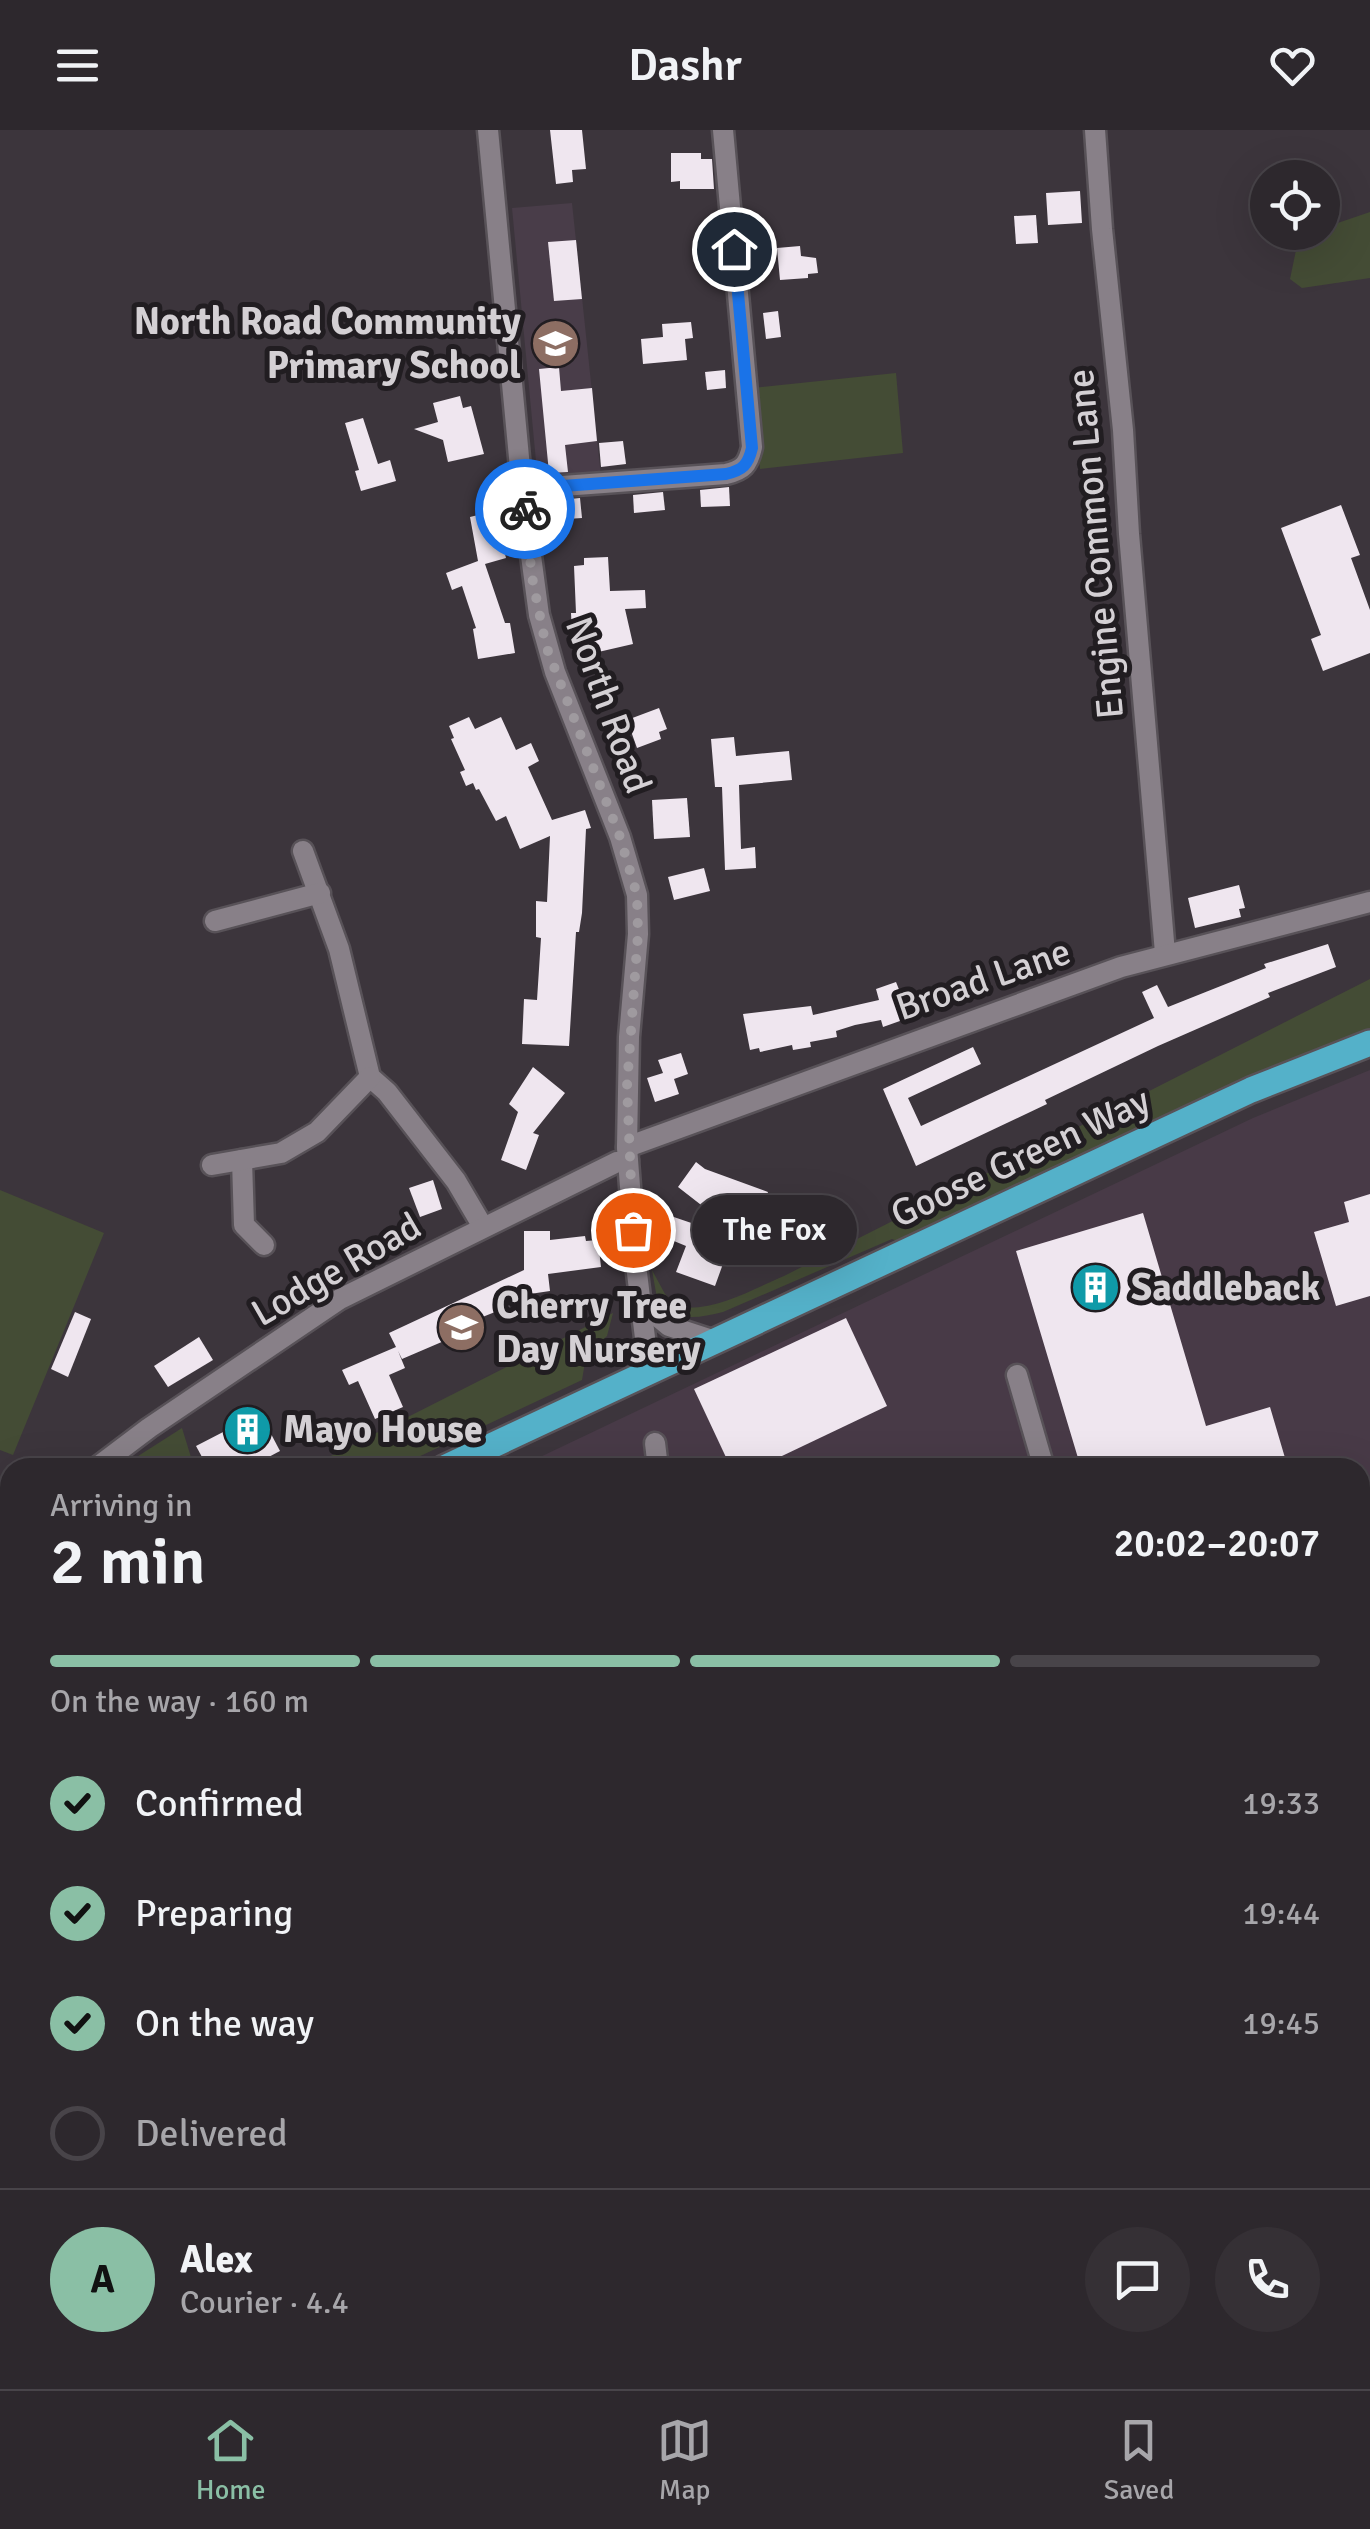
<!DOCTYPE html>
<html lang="en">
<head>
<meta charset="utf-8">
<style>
	:root { --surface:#2d282d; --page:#353035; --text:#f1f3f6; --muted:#a7a6aa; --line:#484449; --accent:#8abfa5 }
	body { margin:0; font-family:Signika,sans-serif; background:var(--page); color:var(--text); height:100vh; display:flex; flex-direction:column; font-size:38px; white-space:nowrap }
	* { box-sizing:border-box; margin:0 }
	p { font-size:32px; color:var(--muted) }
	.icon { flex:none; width:55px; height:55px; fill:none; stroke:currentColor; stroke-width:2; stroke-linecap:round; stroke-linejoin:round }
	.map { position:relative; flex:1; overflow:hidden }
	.sheet { position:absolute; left:0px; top:1328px; width:1370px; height:932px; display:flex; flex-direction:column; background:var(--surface); border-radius:30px 30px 0 0; box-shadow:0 10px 40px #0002,0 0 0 2px var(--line) }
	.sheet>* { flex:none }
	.controls { position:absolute; left:1250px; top:30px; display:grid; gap:20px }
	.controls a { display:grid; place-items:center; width:90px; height:90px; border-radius:50%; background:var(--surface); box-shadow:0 10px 40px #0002,0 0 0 2px var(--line); font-size:50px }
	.pin { position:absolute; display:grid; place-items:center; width:85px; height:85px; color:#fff; margin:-42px; border:5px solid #fff; border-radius:50%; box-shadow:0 2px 10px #0007 }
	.courier { position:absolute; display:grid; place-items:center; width:100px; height:100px; margin:-50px; border:8px solid #1a73e8; border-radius:50%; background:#fff; color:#222; box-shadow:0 2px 12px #0007 }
	.bubble { position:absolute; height:70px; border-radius:35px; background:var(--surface); box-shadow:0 10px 40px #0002,0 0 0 2px var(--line); font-size:32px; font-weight:600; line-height:70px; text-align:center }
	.head em { font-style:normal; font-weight:600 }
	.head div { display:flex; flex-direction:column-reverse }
	.head { display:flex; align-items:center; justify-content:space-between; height:170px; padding:0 50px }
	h1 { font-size:65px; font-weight:600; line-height:75px }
	.bar { display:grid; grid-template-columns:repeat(4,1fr); gap:15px 10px; align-content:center; height:120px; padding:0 50px }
	.bar i { height:12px; border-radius:8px; background:var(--line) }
	.bar .current { background:var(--accent) }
	.bar p { grid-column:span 4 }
	.line { display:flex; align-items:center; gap:25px; padding:0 50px; border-top:2px solid var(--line) }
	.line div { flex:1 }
	.round { display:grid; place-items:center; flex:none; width:105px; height:105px; border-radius:52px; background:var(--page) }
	ol { padding:0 50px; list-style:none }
	li { display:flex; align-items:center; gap:30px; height:110px }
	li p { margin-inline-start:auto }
	li .icon { padding:10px; border-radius:50%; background:var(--accent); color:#111; stroke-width:4 }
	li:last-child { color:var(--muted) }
	li i { width:55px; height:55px; border:5px solid var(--line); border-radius:50% }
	header { display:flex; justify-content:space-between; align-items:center; height:130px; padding:0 50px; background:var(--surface); font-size:45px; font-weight:600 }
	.tabs { display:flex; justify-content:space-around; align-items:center; height:140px; border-top:2px solid var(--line); background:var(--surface); font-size:28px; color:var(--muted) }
	.tabs a { display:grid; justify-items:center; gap:5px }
	.tabs .current { color:var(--accent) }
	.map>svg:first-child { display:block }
	.built { fill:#493d49 }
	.industrial { fill:#483a47 }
	.green { fill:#444c35 }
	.building { fill:#efe6ef }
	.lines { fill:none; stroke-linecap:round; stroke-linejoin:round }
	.minor-casing { stroke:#585258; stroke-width:25 }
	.major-casing { stroke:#585258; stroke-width:30 }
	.minor { stroke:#888088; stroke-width:20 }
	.major { stroke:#54b1c9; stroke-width:25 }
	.done { stroke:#9f9a9f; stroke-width:10; stroke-dasharray:0 18 }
	.route { stroke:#1a73e8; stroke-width:12 }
	.labels { text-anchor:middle; stroke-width:10; stroke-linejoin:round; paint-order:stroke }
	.poi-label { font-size:38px; font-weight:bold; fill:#d4d0d4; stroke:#211d21; text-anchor:start }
	.street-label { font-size:38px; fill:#d4d0d4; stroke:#211d21 }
</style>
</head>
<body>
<header><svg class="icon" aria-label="menu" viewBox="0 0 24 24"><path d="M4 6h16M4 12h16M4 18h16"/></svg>Dashr<svg class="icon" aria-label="heart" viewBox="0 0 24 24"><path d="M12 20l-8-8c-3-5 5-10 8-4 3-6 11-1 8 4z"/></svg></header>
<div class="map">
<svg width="1370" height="2259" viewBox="0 0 1370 2259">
	<rect width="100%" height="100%" fill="#3c353c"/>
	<polygon class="built" points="572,73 601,347 538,352 512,78"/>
	<g class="industrial">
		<polygon points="1370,940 1370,1681 1360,1685 1360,1338 517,1338 1253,988"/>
		<polygon points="10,1580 10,2250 650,2250 652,2259 0,2259 0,1585"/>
		<polygon points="1370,1743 1370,2259 763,2259 759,2250 1360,2250 1360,1747"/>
	</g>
	<g class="green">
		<polygon points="1370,82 1370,148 1302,158 1290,149 1299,106 1322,102 1323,98"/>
		<polygon points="896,243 903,323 760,339 753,258"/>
		<path d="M1370 849V899L1277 936 900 1112 892 1109 723 1182C698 1188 679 1192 658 1174L652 1140 665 1164 679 1177C714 1182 753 1159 784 1146Z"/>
		<polygon points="0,1060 104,1103 13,1325 0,1320"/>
		<polygon points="613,1183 607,1206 586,1226 582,1250 397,1337 309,1337"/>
		<polygon points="182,1298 194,1337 121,1337"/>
	</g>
	<g class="building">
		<polygon points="550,0 582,0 586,39 572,40 573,52 556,54"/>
		<polygon points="671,23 701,23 701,29 712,29 714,59 680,59 680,51 671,52"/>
		<polygon points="1080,61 1082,93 1048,95 1046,63"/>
		<polygon points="1036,85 1038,113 1016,114 1014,86"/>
		<polygon points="576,110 582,169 554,171 548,112"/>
		<polygon points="800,116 801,126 816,128 818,143 808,144 808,148 780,150 777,118"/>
		<polygon points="720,117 722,145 710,146 708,118"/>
		<polygon points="778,181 781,207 766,209 763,183"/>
		<polygon points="691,192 693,208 685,209 687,230 643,234 641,209 663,207 662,194"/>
		<polygon points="559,237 561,261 592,258 597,311 565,315 568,342 549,343 539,239"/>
		<polygon points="725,240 726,258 707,260 705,242"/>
		<polygon points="460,266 463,278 471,276 484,324 448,332 443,310 414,299 438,292 433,273"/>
		<polygon points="363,288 378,334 390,330 396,351 361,361 355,341 359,340 345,293"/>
		<polygon points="623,311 626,334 601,337 599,313"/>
		<polygon points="729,357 730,376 701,377 700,360"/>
		<polygon points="663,362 665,380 634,383 633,365"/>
		<polygon points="580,368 582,388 552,390 551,378 539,379 538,372"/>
		<polygon points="1341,375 1360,425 1351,428 1370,480 1370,523 1323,541 1311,509 1321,505 1281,398"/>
		<polygon points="494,381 506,428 485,434 505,493 510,493 515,523 478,529 473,499 476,498 462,456 452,460 446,443 478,431 470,387"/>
		<polygon points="608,427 610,461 645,460 646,478 625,479 633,514 594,523 588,502 572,503 571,483 576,483 574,436 584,435 584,428"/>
		<polygon points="659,578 667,599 659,602 661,609 637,618 627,590"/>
		<polygon points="469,587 475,599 501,587 516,620 531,613 539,631 528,637 552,690 585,680 591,698 586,699 582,783 579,802 576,802 569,916 522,914 524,869 537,870 541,808 536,807 536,771 547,772 550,706 520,719 506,686 496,691 479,659 476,660 473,653 466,656 460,642 465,640 451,609 454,608 449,596"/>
		<polygon points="734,607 736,626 789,621 792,650 739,655 741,719 755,717 756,738 725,740 722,657 715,657 711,609"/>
		<polygon points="687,668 690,707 654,709 652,670"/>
		<polygon points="704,738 710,761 674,770 668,747"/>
		<polygon points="1239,755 1245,778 1239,779 1241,787 1195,798 1188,768"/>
		<polygon points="1328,814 1336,837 1268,863 1270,867 1158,916 1045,970 1047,974 916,1036 883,959 973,917 981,934 908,968 921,996 1154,888 1142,862 1157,855 1168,877 1266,838 1264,834"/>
		<polygon points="896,852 900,862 905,860 914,886 883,897 881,890 855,895 836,901 837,907 810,912 811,917 793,920 792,915 760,922 759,918 750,920 743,884 811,876 813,885 879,870 876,859"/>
		<polygon points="681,923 688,944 674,949 679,964 655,972 647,948 663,943 658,930"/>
		<polygon points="533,937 565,963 533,1003 539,1005 526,1040 501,1030 518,982 509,974"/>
		<polygon points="696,1032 705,1039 768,1062 750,1115 755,1115 751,1135 724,1131 715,1156 676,1142 686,1116 657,1104 665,1084 750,1113 678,1057"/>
		<polygon points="433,1050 442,1079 420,1087 409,1058"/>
		<polygon points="1370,1064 1370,1166 1336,1176 1314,1102 1349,1092 1344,1072"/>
		<polygon points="1143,1083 1206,1296 1270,1277 1288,1338 1081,1338 1016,1121"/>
		<polygon points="524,1101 550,1101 550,1110 585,1106 586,1111 598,1110 601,1137 548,1144 550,1161 523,1165 525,1170 480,1188 485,1200 446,1215 444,1211 402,1229 398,1221 405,1238 389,1245 403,1277 375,1289 358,1251 349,1255 342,1240 396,1217 389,1203 524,1140"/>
		<polygon points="75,1182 91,1189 68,1247 51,1239"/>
		<polygon points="846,1188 887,1276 757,1338 731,1338 694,1259"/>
		<polygon points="199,1207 213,1230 168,1257 154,1236"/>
		<polygon points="260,1283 280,1321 248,1338 208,1338 196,1316"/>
	</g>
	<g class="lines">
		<defs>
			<g id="minor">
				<polyline points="488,0 522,359 539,485 555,542 620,707 637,765 638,804 629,907 627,1017 636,1135 649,1240"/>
				<polyline points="1095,0 1102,99 1123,300 1129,404 1165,823"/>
				<path d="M522 359 726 344C743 340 748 335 752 317L723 0"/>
				<polyline points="303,721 339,819 370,947 387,962 456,1051 483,1097"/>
				<polyline points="215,791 320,763"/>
				<polyline points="627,1017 1121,837 1370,772"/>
				<polyline points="242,1030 244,1095 264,1115"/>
				<polyline points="212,1035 281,1023 317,1002 370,947"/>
				<polyline points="640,1172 669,1196 715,1211"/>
				<polyline points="1017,1245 1044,1338"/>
				<polyline points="655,1313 658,1338"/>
				<polyline points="96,1338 149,1298 340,1169 617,1032 628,1031"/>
				<polyline points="1360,1532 1370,1529"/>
				<polyline points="0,1876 10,1874"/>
				<polyline points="1360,1939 1370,1937"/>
				<polyline points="688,2250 689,2259"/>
				<polyline points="1191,2250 1193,2259"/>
			</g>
			<g id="major">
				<polyline points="444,1338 1251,960 1370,913"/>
				<polyline points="0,1548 10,1543"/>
			</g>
		</defs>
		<use href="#minor" class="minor-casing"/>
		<use href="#major" class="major-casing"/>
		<use href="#minor" class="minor"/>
		<use href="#major" class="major"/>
	</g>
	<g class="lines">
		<polyline class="done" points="525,379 532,447 546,516 620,707 637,765 638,804 627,956 633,1100"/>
		<path class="route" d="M525 379 522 359 726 344C743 340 748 335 752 318L734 119"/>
	</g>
	<defs>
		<symbol id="school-disc" viewBox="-11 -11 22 22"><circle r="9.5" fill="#8d6e63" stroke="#211d21"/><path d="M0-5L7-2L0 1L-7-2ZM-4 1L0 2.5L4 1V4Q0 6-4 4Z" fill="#fff"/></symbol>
		<symbol id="building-disc" viewBox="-11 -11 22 22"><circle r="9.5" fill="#0f9aa8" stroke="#211d21"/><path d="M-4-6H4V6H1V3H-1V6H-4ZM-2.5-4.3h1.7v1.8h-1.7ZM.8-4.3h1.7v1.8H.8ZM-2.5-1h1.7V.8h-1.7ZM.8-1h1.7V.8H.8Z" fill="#fff"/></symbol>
	</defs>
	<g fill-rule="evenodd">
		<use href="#school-disc" x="528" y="186" width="55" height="55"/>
		<use href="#building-disc" x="1068" y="1130" width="55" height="55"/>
		<use href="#school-disc" x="434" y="1170" width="55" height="55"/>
		<use href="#building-disc" x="220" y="1272" width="55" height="55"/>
	</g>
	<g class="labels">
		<g class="poi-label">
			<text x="521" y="204" text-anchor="end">North Road Community<tspan x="521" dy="44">Primary School</tspan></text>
			<text x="1131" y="1170">Saddleback</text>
			<text x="496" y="1188">Cherry Tree<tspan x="496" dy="44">Day Nursery</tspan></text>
			<text x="283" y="1312">Mayo House</text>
		</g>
		<g class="street-label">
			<text transform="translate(1095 414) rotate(-95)" y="13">Engine Common Lane</text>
			<text transform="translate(609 575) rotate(70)" y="13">North Road</text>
			<text transform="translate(983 849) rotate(-19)" y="13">Broad Lane</text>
			<text transform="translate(1020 1027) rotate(-25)" y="13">Goose Green Way</text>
			<text transform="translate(336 1139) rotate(-30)" y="13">Lodge Road</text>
		</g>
	</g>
</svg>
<div class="controls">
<a><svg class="icon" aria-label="locate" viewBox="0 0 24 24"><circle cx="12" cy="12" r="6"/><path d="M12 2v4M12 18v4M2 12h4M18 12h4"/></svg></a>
</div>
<div class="pin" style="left:633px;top:1100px;background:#ea580c"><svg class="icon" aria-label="bag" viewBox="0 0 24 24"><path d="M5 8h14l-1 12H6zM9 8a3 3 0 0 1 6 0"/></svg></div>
<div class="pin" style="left:734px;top:119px;background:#1f2937"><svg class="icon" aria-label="home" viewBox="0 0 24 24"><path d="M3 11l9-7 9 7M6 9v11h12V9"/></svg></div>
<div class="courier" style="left:525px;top:379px"><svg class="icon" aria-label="bike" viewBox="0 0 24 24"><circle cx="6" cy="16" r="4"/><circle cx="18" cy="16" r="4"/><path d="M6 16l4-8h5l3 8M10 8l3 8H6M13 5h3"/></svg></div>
<div class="bubble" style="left:692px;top:1065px;width:165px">The Fox</div>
<section class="sheet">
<div class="head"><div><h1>2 min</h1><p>Arriving in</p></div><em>20:02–20:07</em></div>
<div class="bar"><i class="current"></i><i class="current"></i><i class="current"></i><i></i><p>On the way · 160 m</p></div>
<ol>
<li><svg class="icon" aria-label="check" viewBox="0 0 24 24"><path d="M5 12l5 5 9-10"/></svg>Confirmed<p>19:33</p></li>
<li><svg class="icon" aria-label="check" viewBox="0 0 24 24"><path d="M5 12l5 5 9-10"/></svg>Preparing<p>19:44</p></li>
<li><svg class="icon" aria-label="check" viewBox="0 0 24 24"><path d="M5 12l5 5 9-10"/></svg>On the way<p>19:45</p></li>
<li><i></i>Delivered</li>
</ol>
<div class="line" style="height:180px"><b class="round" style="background:var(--accent);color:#111">A</b><div><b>Alex</b><p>Courier · 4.4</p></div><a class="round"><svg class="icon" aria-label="chat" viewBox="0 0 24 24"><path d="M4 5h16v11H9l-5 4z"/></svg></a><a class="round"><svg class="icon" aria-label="phone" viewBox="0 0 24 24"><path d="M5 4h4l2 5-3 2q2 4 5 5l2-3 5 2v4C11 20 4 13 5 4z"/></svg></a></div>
</section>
</div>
<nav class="tabs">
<a class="current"><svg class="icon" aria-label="home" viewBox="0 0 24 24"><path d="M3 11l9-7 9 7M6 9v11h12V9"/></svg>Home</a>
<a><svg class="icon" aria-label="map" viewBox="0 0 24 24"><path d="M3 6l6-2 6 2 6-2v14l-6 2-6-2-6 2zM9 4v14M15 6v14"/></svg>Map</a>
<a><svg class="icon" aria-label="saved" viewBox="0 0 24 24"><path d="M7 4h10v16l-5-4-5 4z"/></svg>Saved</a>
</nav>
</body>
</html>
